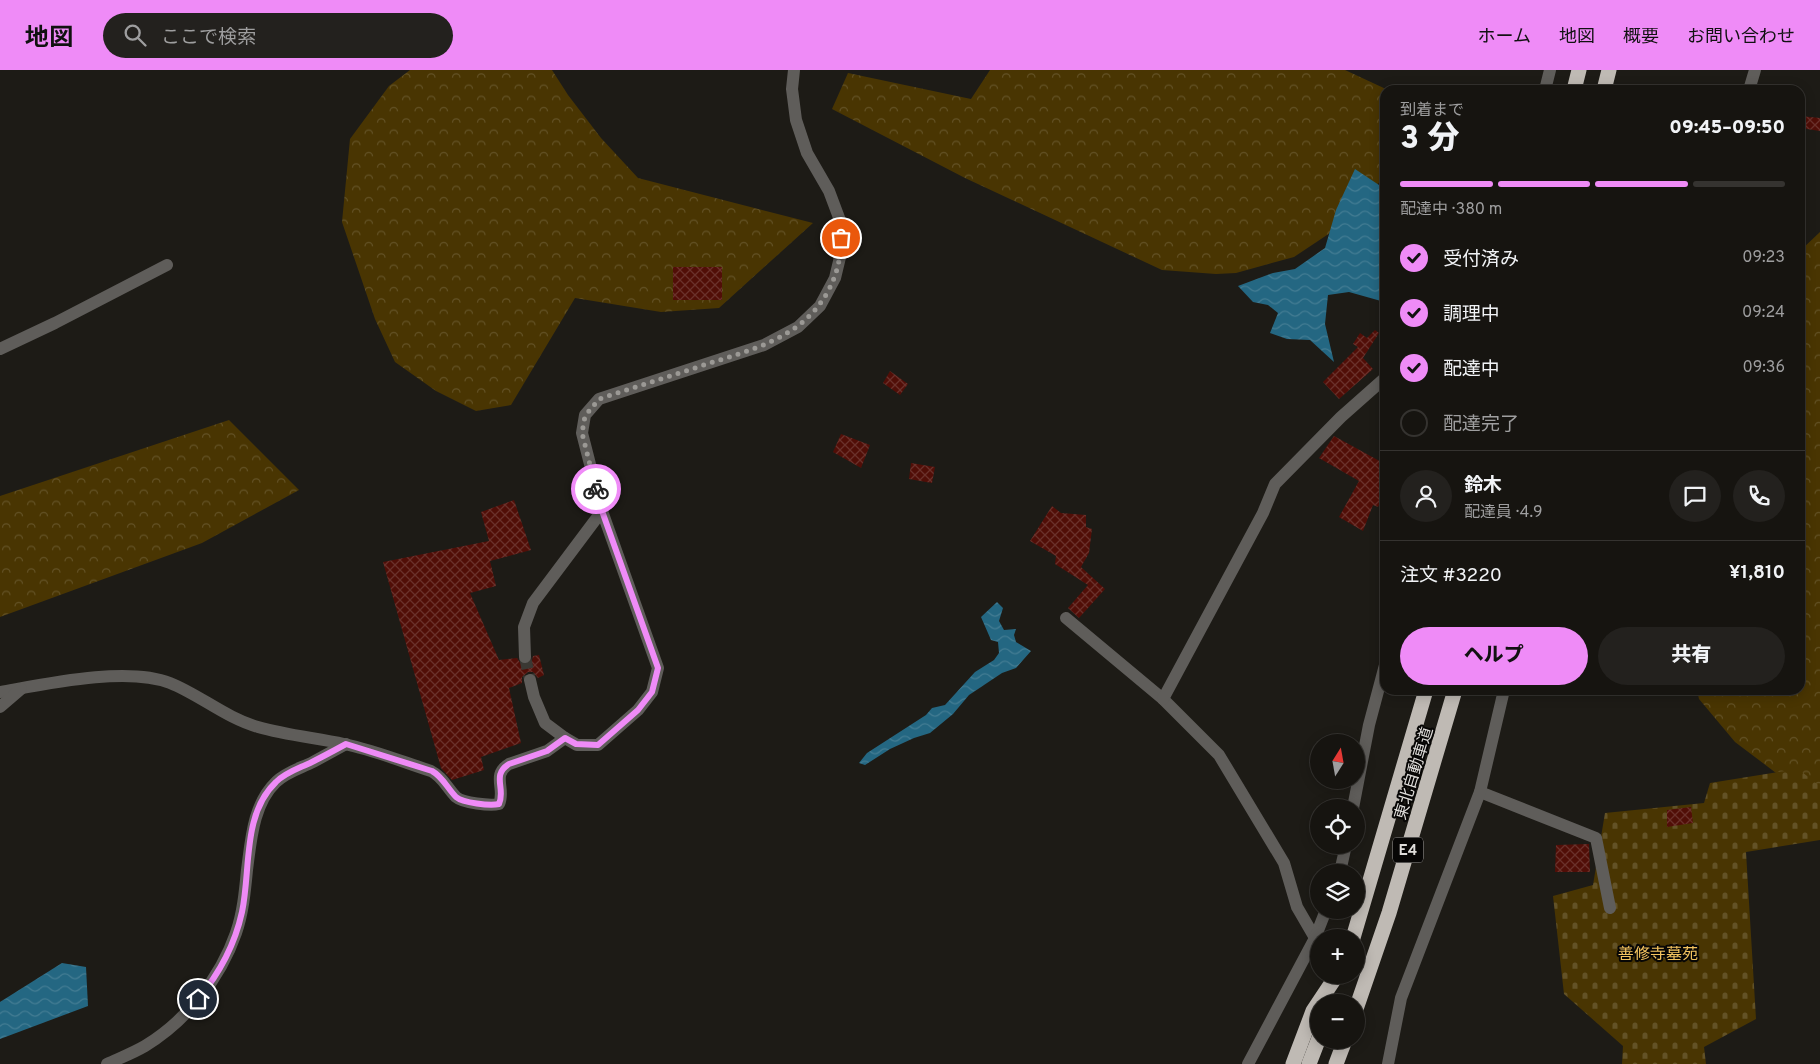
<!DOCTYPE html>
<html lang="ja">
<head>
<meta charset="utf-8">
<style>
	:root { --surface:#161410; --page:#23211e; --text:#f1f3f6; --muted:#9e9e9f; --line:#353330; --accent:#ef8bf7 }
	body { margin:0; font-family:Overpass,"Noto Sans JP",sans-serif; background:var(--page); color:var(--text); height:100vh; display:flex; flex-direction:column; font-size:19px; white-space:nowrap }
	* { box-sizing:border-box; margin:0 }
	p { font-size:16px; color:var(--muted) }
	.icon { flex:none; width:28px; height:28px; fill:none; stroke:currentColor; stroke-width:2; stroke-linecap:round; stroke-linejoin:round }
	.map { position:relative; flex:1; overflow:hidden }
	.sheet { position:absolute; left:1380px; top:15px; width:425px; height:610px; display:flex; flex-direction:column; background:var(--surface); border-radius:15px; box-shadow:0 2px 12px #0003,0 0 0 1px var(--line) }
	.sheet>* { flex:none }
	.needle { width:32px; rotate:11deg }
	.fabs { position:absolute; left:1310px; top:664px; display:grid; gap:10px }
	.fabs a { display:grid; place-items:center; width:55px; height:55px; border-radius:50%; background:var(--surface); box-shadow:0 2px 12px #0003,0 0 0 1px var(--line); font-size:25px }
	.pin { position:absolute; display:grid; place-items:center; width:42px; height:42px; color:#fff; margin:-21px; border:2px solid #fff; border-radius:50%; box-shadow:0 1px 5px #0007 }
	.courier { position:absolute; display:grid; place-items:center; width:50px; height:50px; margin:-25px; border:4px solid #ef8bf7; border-radius:50%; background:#fff; color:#222; box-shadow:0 1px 6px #0007 }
	.headline em { font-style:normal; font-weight:800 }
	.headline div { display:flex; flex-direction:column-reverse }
	.headline { display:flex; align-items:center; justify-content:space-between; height:85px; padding:0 20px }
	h1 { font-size:32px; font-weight:800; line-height:38px }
	.bar { display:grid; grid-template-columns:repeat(4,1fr); gap:8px 5px; align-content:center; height:60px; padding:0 20px }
	.bar i { height:6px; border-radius:4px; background:var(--line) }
	.bar .active { background:var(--accent) }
	.bar p { grid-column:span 4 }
	.line { display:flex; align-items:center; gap:12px; padding:0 20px; border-top:1px solid var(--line) }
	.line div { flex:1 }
	.round { display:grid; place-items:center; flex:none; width:52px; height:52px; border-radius:26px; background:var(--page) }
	ol { padding:0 20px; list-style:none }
	li { display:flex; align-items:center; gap:15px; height:55px }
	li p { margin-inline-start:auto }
	li .icon { padding:5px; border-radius:50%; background:var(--accent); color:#111; stroke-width:4 }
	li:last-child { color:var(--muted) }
	li i { width:28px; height:28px; border:2px solid var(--line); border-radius:50% }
	.action { display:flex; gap:10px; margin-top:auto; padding:10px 20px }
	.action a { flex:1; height:58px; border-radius:30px; background:var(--accent); color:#111; font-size:20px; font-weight:800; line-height:58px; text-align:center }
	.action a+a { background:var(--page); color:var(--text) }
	header { display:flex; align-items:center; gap:30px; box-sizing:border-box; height:70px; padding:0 25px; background:var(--accent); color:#111 }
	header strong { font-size:24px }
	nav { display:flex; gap:28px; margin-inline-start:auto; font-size:18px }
	.search { width:350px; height:45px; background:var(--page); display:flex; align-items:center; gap:12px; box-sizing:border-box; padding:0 18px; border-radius:28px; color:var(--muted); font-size:19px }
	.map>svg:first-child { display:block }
	.forest { fill:url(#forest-crowns) }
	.cemetery { fill:url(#cemetery-stones) }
	.water { fill:url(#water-waves) }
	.building { fill:url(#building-cross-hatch) }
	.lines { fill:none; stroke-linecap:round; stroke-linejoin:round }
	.minor-tunnel { stroke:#3a3833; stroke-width:12; stroke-dasharray:12 6; stroke-linecap:butt }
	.minor { stroke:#5f5d5a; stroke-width:12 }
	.highway { stroke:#bfbab4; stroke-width:15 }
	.done { stroke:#9b9995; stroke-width:5; stroke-dasharray:0 9 }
	.route { stroke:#ef8bf7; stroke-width:6 }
	.labels { text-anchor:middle; stroke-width:4; stroke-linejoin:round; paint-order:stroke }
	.shield { fill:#070605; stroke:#9e9c9a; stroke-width:1 }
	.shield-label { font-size:15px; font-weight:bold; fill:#dfddda }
	.street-label { font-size:16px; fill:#dfddda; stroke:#070605 }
	.park-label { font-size:16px; fill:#f3c35f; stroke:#070605 }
</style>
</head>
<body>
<header>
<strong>地図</strong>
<div class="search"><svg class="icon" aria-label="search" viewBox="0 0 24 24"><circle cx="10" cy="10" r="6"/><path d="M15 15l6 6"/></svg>ここで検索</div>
<nav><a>ホーム</a><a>地図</a><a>概要</a><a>お問い合わせ</a></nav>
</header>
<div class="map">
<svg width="1820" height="994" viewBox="0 0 1820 994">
	<defs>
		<pattern id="forest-crowns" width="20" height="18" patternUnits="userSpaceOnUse" patternTransform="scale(1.25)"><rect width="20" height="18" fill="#493502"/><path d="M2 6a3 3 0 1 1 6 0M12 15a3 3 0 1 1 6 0" fill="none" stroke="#635226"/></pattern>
		<pattern id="cemetery-stones" width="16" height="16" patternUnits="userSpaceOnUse" patternTransform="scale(1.25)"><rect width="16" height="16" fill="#493502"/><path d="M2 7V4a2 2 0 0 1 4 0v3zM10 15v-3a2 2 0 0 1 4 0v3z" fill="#635226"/></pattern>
		<pattern id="water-waves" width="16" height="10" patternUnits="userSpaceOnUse" patternTransform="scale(1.25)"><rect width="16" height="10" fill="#246782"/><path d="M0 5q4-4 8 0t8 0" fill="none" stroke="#437c93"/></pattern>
		<pattern id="building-cross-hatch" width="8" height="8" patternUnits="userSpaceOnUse" patternTransform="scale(1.25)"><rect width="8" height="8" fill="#510e07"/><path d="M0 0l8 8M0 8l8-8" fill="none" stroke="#6a312b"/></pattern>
	</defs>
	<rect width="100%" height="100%" fill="#1d1b16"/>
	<g class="forest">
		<polygon points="410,0 552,0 568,25 601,68 638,108 813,153 719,238 661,242 575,228 511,335 476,341 436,321 395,292 375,249 342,152 350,69 389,16"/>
		<polygon points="990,0 1345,0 1388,20 1385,20 1385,106 1339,157 1294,187 1236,203 1216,204 1162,200 965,108 832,39 848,3 971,29"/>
		<polygon points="1820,162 1820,743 1800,721 1735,672 1699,629 1697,620 1800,620 1800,181"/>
		<polygon points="229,350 299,420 202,473 0,547 0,426"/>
	</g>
	<polygon class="cemetery" points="1798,699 1820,716 1820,770 1746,782 1756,949 1704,977 1706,994 1622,994 1623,976 1564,924 1553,826 1593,815 1605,743 1704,733 1710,713"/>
	<g class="water">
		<polygon points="1355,99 1385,119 1385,235 1381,231 1349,222 1328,225 1325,254 1334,292 1310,270 1287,269 1270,263 1278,243 1268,235 1253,232 1238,216 1273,203 1295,199 1325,178 1336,140"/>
		<polygon points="997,532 1003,538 999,551 1004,560 1016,559 1014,565 1016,572 1031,581 1016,598 1002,603 969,625 953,644 930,663 914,668 890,679 865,695 859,693 867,683 926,645 932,638 945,635 975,602 994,590 999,583 998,572 991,570 981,547"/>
		<polygon points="62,893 86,897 88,936 0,969 0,932"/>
	</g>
	<g class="building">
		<polygon points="1800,46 1820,48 1820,61 1800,58"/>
		<rect x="673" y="197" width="49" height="33"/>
		<polygon points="1375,260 1379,263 1363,288 1373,299 1339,329 1323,312 1358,277 1353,274 1360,263 1367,268"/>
		<polygon points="890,301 908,314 900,325 883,313"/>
		<polygon points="841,364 870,375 861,398 833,382"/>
		<polygon points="1334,366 1385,394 1385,423 1378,437 1373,435 1363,461 1339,447 1359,411 1319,388"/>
		<polygon points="911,393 935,397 932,413 909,409"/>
		<polygon points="514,430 531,480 490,491 496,516 470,523 499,590 517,588 521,594 526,595 532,591 533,586 539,585 544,605 538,608 533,602 528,602 522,607 522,613 509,618 521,673 481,687 484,700 452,710 441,698 383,492 489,471 481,442"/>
		<polygon points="1052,436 1061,443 1086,445 1086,457 1092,459 1089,483 1081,497 1105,519 1079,548 1068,538 1088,515 1055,494 1056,486 1030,471"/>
		<polygon points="1691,737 1693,753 1667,757 1667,740"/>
		<polygon points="1589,774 1590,802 1555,802 1556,775"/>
	</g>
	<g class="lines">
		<polyline class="minor-tunnel" points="525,587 530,610"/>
		<g class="minor">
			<polyline points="1545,20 1550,0"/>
			<polyline points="1749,20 1755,0"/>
			<polyline points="0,279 55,253 167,195"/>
			<polyline points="602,441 582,363 585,345 599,329 764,275 798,257 820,236 835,208 841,183 841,153 829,121 807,83 796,50 792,19 794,0"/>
			<polyline points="1066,548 1163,629 1219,685 1284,793 1297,837 1315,868"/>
			<polyline points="525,587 524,557 533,533 602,441 658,598 652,622 638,640 598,675 577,675 565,668 545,653 534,627 530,610"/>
			<path d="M0 622C45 614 127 596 170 613 200 625 226 648 258 657 286 665 316 668 344 674 374 680 403 692 431 701 443 707 447 718 456 727 463 733 490 736 499 734 506 719 491 705 509 694L547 681 565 668"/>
			<polyline points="1163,629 1263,443 1275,414 1341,347 1385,308"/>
			<polyline points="0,637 21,619"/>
			<polyline points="1480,722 1596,768 1610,838"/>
			<polyline points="1353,738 1369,655 1385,595"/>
			<polyline points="1340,802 1346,775"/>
			<path d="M107 994C120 988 133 983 145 976 186 951 220 909 236 863 243 843 245 821 247 800 251 770 253 734 276 712 286 702 301 698 313 692 324 686 335 680 346 674"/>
			<polyline points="1248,994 1315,868 1326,840"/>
			<polyline points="1388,994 1401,928 1480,722 1504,620"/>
		</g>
		<g class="highway">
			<polyline points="1574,20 1579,0"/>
			<polyline points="1604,20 1609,0"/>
			<polyline points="1353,868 1426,620"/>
			<polyline points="1356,939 1389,843 1455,620"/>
			<polyline points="1293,994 1313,941 1337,905"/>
			<polyline points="1309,994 1319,968"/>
			<polyline points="1336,994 1345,970"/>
		</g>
	</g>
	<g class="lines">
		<path class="done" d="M596 419 582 363 585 346 599 329C633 318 667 307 701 296 749 280 800 270 827 223 837 205 841 188 841 168"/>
		<path class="route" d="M198 929C219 904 235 874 242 842 251 800 242 744 276 712 286 702 300 698 312 692 324 686 335 680 346 674L432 701C443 707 447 718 456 727 463 733 490 736 499 734 506 719 491 705 509 694L547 681 565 668 576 674 598 675 638 640 652 622 658 598 602 441 596 419"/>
	</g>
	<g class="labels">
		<rect class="shield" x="1393" y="767.5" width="30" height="25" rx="4"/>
		<g class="shield-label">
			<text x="1408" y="785">E4</text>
		</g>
		<g class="street-label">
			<text transform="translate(1413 703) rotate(-73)" y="6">東北自動車道</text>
		</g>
		<g class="park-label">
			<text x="1658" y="889">善修寺墓苑</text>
		</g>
	</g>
</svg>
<div class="fabs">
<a><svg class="needle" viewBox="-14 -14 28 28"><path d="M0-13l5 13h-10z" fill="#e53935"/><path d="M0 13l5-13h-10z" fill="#9e9e9f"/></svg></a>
<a><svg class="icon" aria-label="locate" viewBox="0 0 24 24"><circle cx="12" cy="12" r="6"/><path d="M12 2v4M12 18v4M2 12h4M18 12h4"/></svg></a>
<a><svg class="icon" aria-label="layers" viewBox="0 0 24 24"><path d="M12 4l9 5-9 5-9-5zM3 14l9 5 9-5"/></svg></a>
<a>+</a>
<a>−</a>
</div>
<div class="pin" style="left:841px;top:168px;background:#ea580c"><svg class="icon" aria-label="bag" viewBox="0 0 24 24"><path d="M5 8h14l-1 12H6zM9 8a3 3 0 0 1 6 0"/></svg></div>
<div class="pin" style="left:198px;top:929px;background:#1f2937"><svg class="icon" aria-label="home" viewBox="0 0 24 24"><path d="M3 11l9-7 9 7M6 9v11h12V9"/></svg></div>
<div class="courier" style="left:596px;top:419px"><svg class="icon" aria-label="bike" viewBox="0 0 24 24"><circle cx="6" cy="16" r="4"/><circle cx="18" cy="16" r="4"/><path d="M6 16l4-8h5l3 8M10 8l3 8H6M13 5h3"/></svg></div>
<section class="sheet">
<div class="headline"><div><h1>3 分</h1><p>到着まで</p></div><em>09:45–09:50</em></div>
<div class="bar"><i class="active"></i><i class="active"></i><i class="active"></i><i></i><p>配達中 · 380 m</p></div>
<ol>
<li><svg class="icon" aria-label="check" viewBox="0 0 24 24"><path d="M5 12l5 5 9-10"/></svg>受付済み<p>09:23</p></li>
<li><svg class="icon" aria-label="check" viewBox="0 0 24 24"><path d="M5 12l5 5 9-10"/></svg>調理中<p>09:24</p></li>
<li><svg class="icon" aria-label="check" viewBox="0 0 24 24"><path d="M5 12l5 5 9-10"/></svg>配達中<p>09:36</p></li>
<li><i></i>配達完了</li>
</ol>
<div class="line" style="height:90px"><a class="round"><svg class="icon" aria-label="person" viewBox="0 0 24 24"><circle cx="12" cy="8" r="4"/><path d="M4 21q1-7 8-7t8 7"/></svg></a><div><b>鈴木</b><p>配達員 · 4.9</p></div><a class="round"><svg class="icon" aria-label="chat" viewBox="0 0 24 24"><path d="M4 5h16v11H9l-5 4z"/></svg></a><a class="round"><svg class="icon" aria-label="phone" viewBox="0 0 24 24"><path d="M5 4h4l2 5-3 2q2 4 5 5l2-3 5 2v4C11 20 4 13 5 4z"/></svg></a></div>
<div class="line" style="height:65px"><div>注文 #3220</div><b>¥1,810</b></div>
<div class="action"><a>ヘルプ</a><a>共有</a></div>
</section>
</div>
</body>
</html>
